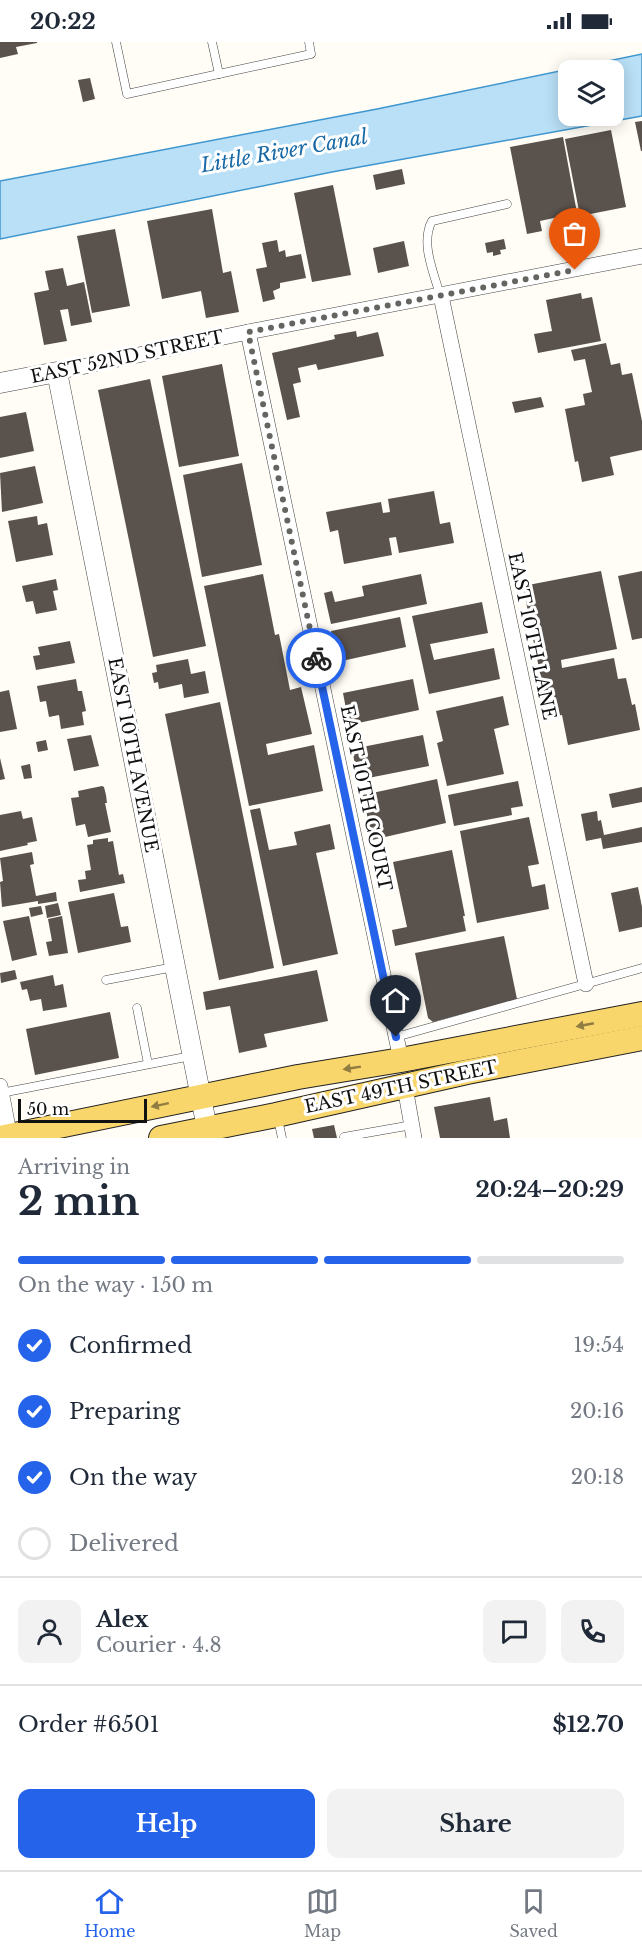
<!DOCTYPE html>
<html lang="en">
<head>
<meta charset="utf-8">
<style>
	:root { --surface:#fff; --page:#f2f2f3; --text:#1f2937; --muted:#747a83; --line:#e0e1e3; --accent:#2563eb }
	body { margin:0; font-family:"Libre Baskerville",serif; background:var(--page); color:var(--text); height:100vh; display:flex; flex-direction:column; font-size:22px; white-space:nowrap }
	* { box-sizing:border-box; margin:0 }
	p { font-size:20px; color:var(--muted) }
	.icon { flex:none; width:33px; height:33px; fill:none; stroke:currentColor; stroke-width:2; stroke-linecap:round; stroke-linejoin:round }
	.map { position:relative; height:1096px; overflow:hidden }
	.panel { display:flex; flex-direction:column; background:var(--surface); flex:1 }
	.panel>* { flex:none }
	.controls { position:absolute; left:558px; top:18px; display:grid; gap:12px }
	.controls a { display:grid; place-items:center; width:66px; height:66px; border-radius:12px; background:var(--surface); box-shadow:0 3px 15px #0003; font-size:30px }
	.scale { position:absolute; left:18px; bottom:15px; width:129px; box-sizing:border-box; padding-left:6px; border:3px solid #111; border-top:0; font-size:16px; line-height:21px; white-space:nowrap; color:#111; -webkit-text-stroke:4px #fff; paint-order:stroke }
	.pin { position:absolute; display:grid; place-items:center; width:51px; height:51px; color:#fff; margin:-62px -26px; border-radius:50% 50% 50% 0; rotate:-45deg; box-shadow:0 0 6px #0007 }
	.pin .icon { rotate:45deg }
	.courier { position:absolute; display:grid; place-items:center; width:60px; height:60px; margin:-30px; border:4px solid #2563eb; border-radius:50%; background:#fff; color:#222; box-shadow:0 2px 8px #0007 }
	.headline em { font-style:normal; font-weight:700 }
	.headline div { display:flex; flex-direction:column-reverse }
	.headline { display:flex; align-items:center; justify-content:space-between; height:102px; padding:0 18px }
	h1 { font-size:39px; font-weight:700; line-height:45px }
	.bar { display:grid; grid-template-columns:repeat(4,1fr); gap:9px 6px; align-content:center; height:72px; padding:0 18px }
	.bar i { height:8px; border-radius:4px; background:var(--line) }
	.bar .active { background:var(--accent) }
	.bar p { grid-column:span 4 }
	.line { display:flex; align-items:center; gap:15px; padding:0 18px; border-top:2px solid var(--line) }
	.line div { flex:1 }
	.round { display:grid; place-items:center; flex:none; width:63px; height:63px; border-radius:12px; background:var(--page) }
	ol { padding:0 18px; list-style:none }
	li { display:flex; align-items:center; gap:18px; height:66px }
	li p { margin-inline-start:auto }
	li .icon { padding:6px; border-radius:50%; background:var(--accent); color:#fff; stroke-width:4 }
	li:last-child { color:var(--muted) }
	li i { width:33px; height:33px; border:3px solid var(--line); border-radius:50% }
	.cta { display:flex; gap:12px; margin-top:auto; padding:12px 18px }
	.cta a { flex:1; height:69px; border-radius:12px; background:var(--accent); color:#fff; font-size:24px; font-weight:700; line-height:69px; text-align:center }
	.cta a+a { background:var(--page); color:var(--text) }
	.status { display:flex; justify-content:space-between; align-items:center; height:42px; padding:0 30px; background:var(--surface); direction:ltr }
	.status svg { height:16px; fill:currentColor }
	.tab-bar { display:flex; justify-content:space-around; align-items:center; height:84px; border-top:2px solid var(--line); background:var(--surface); font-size:16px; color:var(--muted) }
	.tab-bar a { display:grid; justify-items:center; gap:3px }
	.tab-bar .active { color:var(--accent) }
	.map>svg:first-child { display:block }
	.water { fill:#b9e0f7; stroke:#3f96cf; stroke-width:1.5; fill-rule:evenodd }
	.building { fill:#5a524d }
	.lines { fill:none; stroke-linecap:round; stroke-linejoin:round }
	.service-casing { stroke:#444; stroke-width:9 }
	.minor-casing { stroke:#444; stroke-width:16 }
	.tertiary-casing { stroke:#444; stroke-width:21 }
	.primary-casing { stroke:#222; stroke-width:26 }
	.service { stroke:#fff; stroke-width:8 }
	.minor { stroke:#fff; stroke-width:15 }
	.tertiary { stroke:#fff; stroke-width:20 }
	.primary { stroke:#f9d66b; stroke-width:24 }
	.oneway { fill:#917d42 }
	.done { stroke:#646461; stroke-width:6; stroke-dasharray:0 10.8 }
	.route { stroke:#2563eb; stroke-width:8 }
	.labels { text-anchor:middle; stroke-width:6; stroke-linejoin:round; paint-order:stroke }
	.street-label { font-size:18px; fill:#111; stroke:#fff }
	.water-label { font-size:20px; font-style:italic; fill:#1768a6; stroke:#fff }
</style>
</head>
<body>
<div class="status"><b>20:22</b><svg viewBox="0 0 49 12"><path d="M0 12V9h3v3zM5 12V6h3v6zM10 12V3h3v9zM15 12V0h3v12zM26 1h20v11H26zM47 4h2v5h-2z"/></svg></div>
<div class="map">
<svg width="642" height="1096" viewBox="0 0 642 1096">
	<rect width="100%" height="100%" fill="#fffdf5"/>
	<path class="water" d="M642 12V74L332 130 0 197V139L377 67ZM568 28H614V74H568Z"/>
	<g class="building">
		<polygon points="0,0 37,0 37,1 16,5 18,12 0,16"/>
		<polygon points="90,36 95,57 83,60 78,38"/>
		<polygon points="642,79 642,109 641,109 635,80"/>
		<polygon points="611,88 626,165 580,174 565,97"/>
		<polygon points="563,95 577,171 540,179 542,189 527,192 510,105"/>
		<polygon points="402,127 405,142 376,148 373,133"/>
		<polygon points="333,143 351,233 312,240 294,151"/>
		<polygon points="212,167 223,231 231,229 239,270 206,276 201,249 162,257 147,179"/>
		<polygon points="115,187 130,264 92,271 77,194"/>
		<polygon points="504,197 506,207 500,208 501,212 493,214 493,210 487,211 485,201"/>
		<polygon points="277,198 279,210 285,208 286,215 301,212 306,236 280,241 280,246 273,249 275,257 263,260 256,227 267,225 262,201"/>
		<polygon points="404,199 409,224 378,231 373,206"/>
		<polygon points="63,226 67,244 84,240 92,280 71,284 68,267 60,268 67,299 44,303 34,251 49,248 45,229"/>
		<polygon points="581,251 582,257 592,255 601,299 538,311 534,292 552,289 546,258"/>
		<polygon points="356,289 357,295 378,290 384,314 318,328 316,322 298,326 301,340 293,342 300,375 287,378 272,311 335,297 334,293"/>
		<polygon points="606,301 611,323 620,321 622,333 632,331 642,379 642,408 610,415 614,433 582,440 578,419 575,420 565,367 585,363 583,352 592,350 585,317 574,319 571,308"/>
		<polygon points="222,322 239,414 179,425 162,334"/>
		<polygon points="150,337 206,604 153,615 98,348"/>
		<polygon points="541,355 544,365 515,371 512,360"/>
		<polygon points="26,370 34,409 0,416 0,375"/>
		<polygon points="242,421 262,523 202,535 183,433"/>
		<polygon points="35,424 43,461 2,470 0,431"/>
		<polygon points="434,449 440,482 450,480 454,501 399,511 396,495 389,496 392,513 344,522 338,488 330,490 326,470 381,460 383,471 390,470 388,457"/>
		<polygon points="37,474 38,483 47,481 53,513 16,520 8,479"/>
		<polygon points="601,529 617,607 561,618 562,626 614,616 618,637 626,636 632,663 635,662 640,688 568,703 562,673 549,675 532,592 541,590 537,573 529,575 523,544"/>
		<polygon points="642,529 642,596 632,598 618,534"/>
		<polygon points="263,532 275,593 279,592 290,648 301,645 312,692 266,702 268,713 314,703 323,749 249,764 204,544"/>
		<polygon points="421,532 427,562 331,582 324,551 332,549 335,560 364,554 362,544"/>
		<polygon points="56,537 58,548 53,549 57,568 36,572 33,559 26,560 22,544"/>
		<polygon points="482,560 488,591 430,602 434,618 494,606 500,637 429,652 412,574"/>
		<polygon points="400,575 406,605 337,620 331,589"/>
		<polygon points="70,599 75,621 36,628 33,614 40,613 38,605"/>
		<polygon points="188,617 191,632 205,629 209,651 184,656 182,642 159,647 158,640 154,641 152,631 157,630 156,623"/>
		<polygon points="76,637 78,649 82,649 86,669 82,670 84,683 61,687 59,673 49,675 46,659 40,660 37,644"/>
		<polygon points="413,637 419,668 349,683 343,651"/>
		<polygon points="9,648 17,687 0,690 0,650"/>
		<polygon points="503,654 509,683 494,687 504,732 447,744 437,701 443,699 436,669"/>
		<polygon points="220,660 274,926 219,938 165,672"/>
		<polygon points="91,693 99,724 74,729 67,697"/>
		<polygon points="423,693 429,724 358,738 352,707"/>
		<polygon points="46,698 48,708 38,710 36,700"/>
		<polygon points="0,716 5,737 0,738"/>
		<polygon points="30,722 32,736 24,737 21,724"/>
		<polygon points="437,737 446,781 372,798 363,753"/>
		<polygon points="518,739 523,764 511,766 512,773 454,784 448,753"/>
		<polygon points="102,744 104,745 106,753 107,761 105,761 111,790 88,795 85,782 76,784 71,756 79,755 78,749"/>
		<polygon points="642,745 642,760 612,766 609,752"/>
		<polygon points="260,766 269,808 297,803 294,790 330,782 335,807 316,811 338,912 283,924 250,768"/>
		<polygon points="21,769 23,777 32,775 37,799 27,801 28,803 0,809 0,773"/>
		<polygon points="597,769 598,779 601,778 604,793 642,785 642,800 603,807 601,796 586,799 581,772"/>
		<polygon points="529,775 539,822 528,824 532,845 545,842 549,867 477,881 460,789"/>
		<polygon points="108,796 108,800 113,799 119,833 123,832 125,841 80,850 78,838 86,837 85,829 91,828 87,803 93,802 93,798"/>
		<polygon points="452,808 465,874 463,874 466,889 395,904 392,888 407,885 393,820"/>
		<polygon points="32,810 34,822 30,823 36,854 56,850 57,859 38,862 38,859 2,865 0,840 3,839 0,816"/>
		<polygon points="638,845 642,865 642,885 619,890 611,851"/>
		<polygon points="114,851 121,885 128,884 131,900 78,911 68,860"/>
		<polygon points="58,861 61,873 47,876 45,864"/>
		<polygon points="41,864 43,872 31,875 29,866"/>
		<polygon points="29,874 37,913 12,919 3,879"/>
		<polygon points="62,874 68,911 49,914 46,900 52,899 48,877"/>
		<polygon points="504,894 517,957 433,980 428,976 415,911"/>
		<polygon points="15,928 17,937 1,941 0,931"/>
		<polygon points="317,928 328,979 264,992 267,1005 239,1011 230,964 206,968 203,950"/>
		<polygon points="53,933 55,944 63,942 67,965 43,969 41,957 30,959 27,947 22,948 20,940"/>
		<polygon points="110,970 119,1016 35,1033 26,987"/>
		<polygon points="490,1055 494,1079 507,1076 510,1096 440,1096 434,1065"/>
		<polygon points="334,1083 337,1096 314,1096 312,1087"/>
	</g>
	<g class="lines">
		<defs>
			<g id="service">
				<polyline points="116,0 127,52 311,12 309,0"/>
				<polyline points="212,0 219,32"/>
				<path d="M440 253C434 231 420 201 432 179L507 162"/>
				<polyline points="106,938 174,925"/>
				<polyline points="137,966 148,1022"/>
				<polyline points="396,995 642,926"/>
				<polyline points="1,1051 191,1014"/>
				<polyline points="278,1077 282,1096"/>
				<polyline points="344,1095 412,1083"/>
			</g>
			<g id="minor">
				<polyline points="441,254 586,942"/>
				<polyline points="248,290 401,1018"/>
				<polyline points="57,330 248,290 642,214"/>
				<polyline points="0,1044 10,1096"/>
				<polyline points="405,1045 414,1096"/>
			</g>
			<polyline id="tertiary" points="0,341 57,330 209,1096"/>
			<g id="primary">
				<polyline points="0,1096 298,1035 401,1018 642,972"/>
				<polyline points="161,1096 276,1073 467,1030 642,996"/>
			</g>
		</defs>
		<use href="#service" class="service-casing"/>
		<use href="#minor" class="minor-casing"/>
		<use href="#tertiary" class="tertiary-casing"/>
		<use href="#primary" class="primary-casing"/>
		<use href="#service" class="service"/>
		<use href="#minor" class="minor"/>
		<use href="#tertiary" class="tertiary"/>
		<use href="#primary" class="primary"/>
	</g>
	<defs><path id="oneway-solid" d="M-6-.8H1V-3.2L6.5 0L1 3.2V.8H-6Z" transform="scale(1.5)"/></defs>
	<g class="oneway">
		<use href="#oneway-solid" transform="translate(585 983) rotate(169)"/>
		<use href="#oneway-solid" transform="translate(352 1026) rotate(171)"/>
		<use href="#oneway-solid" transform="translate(160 1063) rotate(168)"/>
	</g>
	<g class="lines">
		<polyline class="done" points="316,616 248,290 575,228"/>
		<polyline class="route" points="316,616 396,995"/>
	</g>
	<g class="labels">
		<g class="street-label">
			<text transform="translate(127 315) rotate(-12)" y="6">EAST 52ND STREET</text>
			<text transform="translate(532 594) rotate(78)" y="6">EAST 10TH LANE</text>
			<text transform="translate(133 713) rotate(79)" y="6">EAST 10TH AVENUE</text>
			<text transform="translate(366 756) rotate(78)" y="6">EAST 10TH COURT</text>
			<text transform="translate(401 1045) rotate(-12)" y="6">EAST 49TH STREET</text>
		</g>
		<g class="water-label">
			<text transform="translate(284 109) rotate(-10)" y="7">Little River Canal</text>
		</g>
	</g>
</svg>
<div class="controls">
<a><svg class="icon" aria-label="layers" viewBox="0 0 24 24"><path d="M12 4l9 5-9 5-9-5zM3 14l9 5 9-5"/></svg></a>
</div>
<div class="scale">50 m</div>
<div class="pin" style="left:575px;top:228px;background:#ea580c"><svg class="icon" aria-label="bag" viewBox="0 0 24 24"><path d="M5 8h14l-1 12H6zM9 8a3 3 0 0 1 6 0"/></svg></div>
<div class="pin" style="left:396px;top:995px;background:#1f2937"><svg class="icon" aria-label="home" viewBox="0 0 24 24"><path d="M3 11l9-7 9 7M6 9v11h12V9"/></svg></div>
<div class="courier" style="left:316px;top:616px"><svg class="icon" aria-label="bike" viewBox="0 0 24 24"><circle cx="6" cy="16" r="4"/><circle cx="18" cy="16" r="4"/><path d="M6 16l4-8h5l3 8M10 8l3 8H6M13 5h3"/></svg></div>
</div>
<section class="panel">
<div class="headline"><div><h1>2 min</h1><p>Arriving in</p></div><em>20:24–20:29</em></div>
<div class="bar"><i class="active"></i><i class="active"></i><i class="active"></i><i></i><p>On the way · 150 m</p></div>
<ol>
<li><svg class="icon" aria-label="check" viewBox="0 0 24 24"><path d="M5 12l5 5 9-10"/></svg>Confirmed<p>19:54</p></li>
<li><svg class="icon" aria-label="check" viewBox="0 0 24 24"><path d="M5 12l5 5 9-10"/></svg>Preparing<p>20:16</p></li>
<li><svg class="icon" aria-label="check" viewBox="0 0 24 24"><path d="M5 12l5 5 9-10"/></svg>On the way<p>20:18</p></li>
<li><i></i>Delivered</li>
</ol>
<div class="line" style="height:108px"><a class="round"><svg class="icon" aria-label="person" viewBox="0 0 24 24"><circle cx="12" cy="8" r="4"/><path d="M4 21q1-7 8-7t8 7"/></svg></a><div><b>Alex</b><p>Courier · 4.8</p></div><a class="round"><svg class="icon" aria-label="chat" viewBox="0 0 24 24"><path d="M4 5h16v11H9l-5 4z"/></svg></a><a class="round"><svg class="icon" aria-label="phone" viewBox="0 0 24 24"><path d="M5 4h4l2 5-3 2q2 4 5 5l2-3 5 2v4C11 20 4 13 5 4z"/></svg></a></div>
<div class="line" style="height:78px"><div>Order #6501</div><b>$12.70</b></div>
<div class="cta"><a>Help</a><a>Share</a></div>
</section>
<nav class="tab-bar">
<a class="active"><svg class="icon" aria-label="home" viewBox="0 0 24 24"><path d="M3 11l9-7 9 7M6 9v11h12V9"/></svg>Home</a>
<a><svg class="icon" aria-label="map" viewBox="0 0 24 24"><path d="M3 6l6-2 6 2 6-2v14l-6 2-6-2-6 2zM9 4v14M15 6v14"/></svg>Map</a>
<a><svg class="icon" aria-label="saved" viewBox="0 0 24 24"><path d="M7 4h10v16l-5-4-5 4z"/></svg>Saved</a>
</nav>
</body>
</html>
